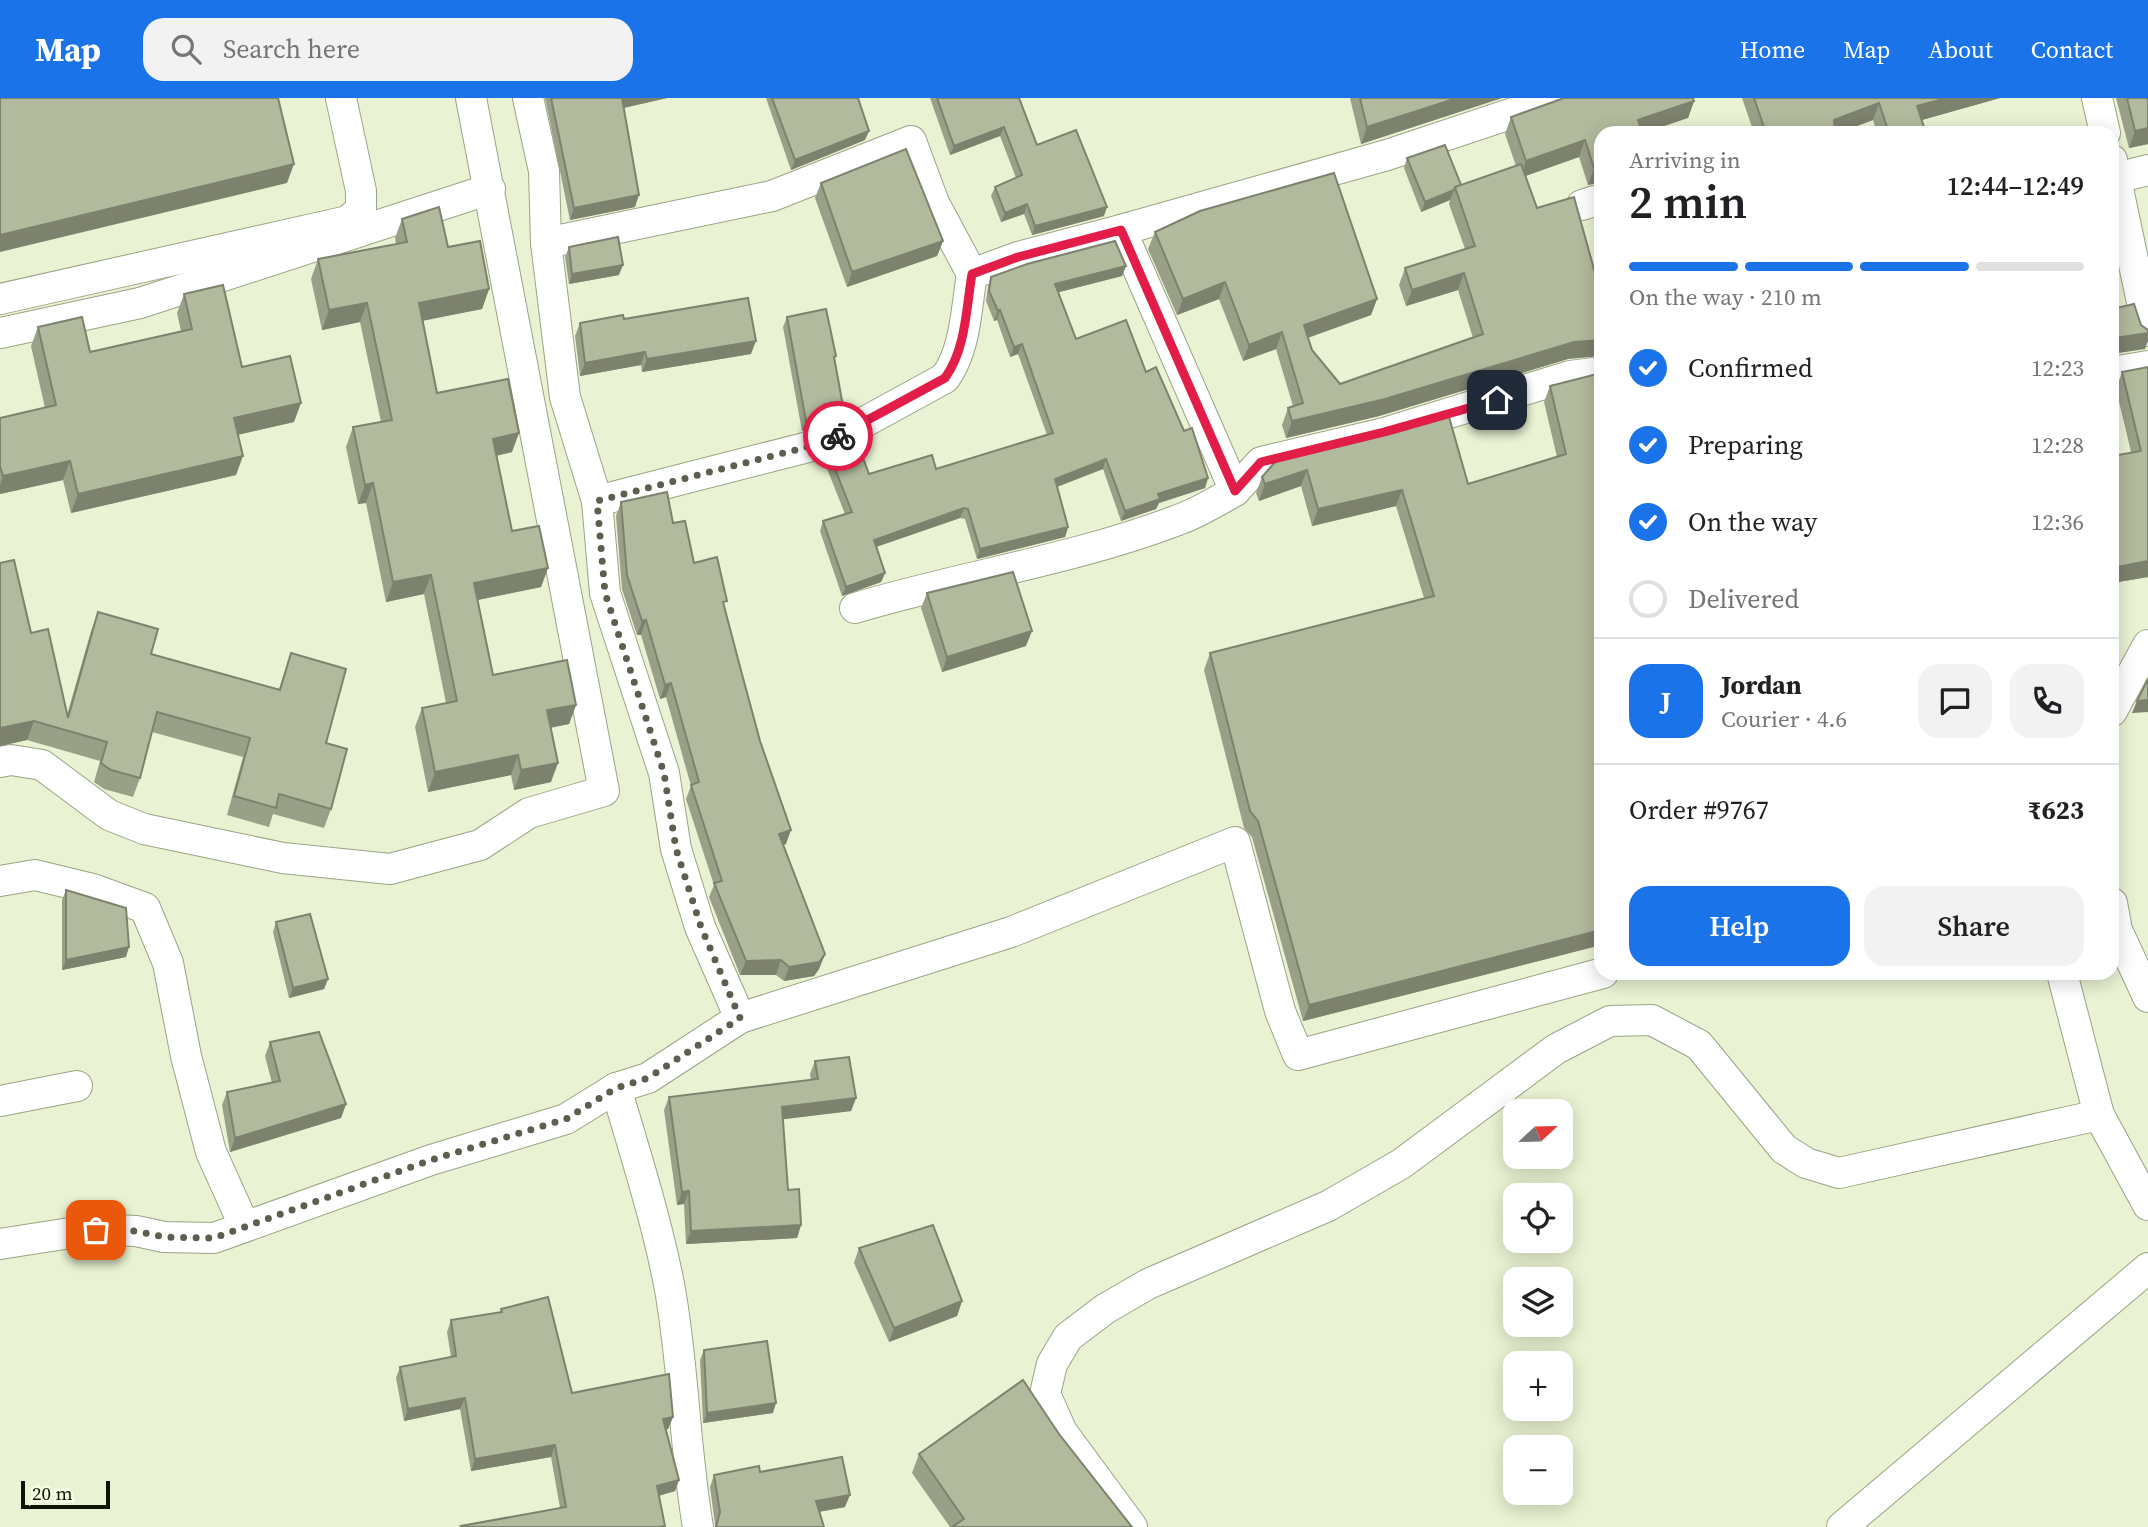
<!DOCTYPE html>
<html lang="en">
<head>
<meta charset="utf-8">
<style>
	:root { --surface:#fff; --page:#f2f2f2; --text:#202124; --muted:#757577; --line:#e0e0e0; --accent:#1a73e8 }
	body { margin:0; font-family:"Source Serif 4",serif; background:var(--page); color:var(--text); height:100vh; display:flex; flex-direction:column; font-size:26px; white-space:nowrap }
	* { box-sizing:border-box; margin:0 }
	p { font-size:23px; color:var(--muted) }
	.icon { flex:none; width:38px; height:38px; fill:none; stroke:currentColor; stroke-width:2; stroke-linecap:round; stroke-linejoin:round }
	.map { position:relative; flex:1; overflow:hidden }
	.details { position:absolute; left:1594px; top:28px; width:525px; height:854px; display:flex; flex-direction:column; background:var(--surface); border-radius:21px; box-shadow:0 4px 18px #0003 }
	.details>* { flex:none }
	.needle { width:46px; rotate:68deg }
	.fabs { position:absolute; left:1503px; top:1001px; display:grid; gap:14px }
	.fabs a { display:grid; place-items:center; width:70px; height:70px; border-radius:14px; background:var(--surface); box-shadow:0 4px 18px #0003; font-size:35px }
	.scale { position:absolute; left:21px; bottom:18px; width:89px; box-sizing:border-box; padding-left:7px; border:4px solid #0f1207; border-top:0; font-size:19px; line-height:24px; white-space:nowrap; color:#0f1207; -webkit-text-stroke:5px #f6ffdf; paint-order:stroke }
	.pin { position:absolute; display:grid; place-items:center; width:60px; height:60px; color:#fff; margin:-30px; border-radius:14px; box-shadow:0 4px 10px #0006 }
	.courier { position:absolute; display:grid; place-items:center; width:70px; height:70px; margin:-35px; border:5px solid #e11d48; border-radius:50%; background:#fff; color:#222; box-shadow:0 2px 9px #0007 }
	.headline em { font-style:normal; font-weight:600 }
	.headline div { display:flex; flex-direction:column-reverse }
	.headline { display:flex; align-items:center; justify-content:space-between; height:119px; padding:0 35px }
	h1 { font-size:46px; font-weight:600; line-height:52px }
	.bar { display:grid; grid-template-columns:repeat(4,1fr); gap:10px 7px; align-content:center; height:84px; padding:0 35px }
	.bar i { height:9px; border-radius:5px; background:var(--line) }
	.bar .current { background:var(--accent) }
	.bar p { grid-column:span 4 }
	.line { display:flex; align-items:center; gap:18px; padding:0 35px; border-top:2px solid var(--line) }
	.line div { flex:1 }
	.round { display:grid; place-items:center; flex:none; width:74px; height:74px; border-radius:21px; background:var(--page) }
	ol { padding:0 35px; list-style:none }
	li { display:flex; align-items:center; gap:21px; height:77px }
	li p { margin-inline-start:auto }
	li .icon { padding:7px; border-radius:50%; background:var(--accent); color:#fff; stroke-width:4 }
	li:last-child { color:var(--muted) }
	li i { width:38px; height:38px; border:4px solid var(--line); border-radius:50% }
	.action { display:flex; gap:14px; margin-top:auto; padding:14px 35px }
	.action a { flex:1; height:80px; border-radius:21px; background:var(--accent); color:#fff; font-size:28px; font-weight:600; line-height:80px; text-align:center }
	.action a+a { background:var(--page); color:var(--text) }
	header { display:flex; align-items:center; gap:42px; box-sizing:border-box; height:98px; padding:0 35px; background:var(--accent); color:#fff }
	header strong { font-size:33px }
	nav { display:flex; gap:38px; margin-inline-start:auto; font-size:24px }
	.search { width:490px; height:63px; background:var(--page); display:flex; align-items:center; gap:18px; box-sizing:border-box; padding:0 24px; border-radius:21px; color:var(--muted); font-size:26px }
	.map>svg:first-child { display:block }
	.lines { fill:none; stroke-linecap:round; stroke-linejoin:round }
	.minor-casing { stroke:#9ba386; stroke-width:32 }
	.minor { stroke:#fff; stroke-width:30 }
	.wall { fill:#99a087 }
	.shaded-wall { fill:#7d826e }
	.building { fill:#b2ba9d; stroke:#7d826e; stroke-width:2 }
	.done { stroke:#5b604e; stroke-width:7; stroke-dasharray:0 12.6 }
	.route { stroke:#e11d48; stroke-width:9 }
</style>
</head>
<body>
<header>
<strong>Map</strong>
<div class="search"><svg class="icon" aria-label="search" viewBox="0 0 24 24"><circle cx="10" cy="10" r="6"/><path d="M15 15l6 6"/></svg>Search here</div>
<nav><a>Home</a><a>Map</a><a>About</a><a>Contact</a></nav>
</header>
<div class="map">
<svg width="2148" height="1429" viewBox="0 0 2148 1429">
	<rect width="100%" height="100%" fill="#e9f2d2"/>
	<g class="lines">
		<defs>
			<g id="minor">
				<polyline points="528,0 544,73 546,145 565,299 597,403 605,495 664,675 676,751 700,829 740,920 1011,834 1235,744 1280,913 1298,957 1603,875"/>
				<polyline points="2097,0 2105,35"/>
				<polyline points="2112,62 2148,233"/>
				<polyline points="2116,80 2148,72"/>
				<polyline points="1582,107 1601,101"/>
				<polyline points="1121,132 1387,57 1558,0"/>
				<polyline points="546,145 772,98 911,43 934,105 972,176 1018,159 1121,132 1235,393 1261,364 1384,335 1570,278 1601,274"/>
				<polyline points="0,201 348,123 361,111 361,93 341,0"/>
				<polyline points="0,235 140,205 490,91"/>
				<polyline points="2112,274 2148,268"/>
				<path d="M597 403 828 344 945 280C966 251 966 211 972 176"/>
				<path d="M855 510C962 478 1073 462 1178 422 1198 415 1217 403 1235 393"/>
				<polyline points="2112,613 2148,547"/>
				<polyline points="0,664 11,662 42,667 109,717 144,731 283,760 390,771 480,747 529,715 604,693 471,0"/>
				<polyline points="0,783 35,777 93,791 145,810 168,865 186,958 211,1054 244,1127"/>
				<polyline points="2112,805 2117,832 2148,899"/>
				<polyline points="2062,875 2099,1017"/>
				<path d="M616 990C635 1055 656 1120 669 1186 684 1266 684 1348 698 1429"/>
				<polyline points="0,1003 77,988"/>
				<polyline points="0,1146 96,1131 136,1133 164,1139 214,1140 431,1062 566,1021 616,990 648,980 740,920"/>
				<polyline points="1132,1429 1062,1334 1045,1296 1052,1266 1068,1239 1105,1211 1148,1186 1328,1108 1401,1066 1556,951 1610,923 1652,922 1699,947 1784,1051 1806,1065 1839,1075 2099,1017 2148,1107"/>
				<polyline points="1842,1429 2148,1170"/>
			</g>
		</defs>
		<use href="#minor" class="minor-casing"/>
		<use href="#minor" class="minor"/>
	</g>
	<g class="wall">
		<polygon points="545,0 667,0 624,10 635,109 570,122"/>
		<polygon points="766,0 858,0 865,42 791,72"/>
		<polygon points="930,0 1019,0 1037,47 1104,118 1032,137 1024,116 1001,124 991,98 995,89 1016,80 1000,38 950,57"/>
		<polygon points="1350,0 1502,0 1361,46"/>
		<polygon points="1742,0 2000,0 1922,22 1926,35 1877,35 1873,22 1838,35 1754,35"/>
		<polygon points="2116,0 2148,0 2148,46 2129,50"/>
		<polygon points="1694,3 1688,20 1601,35 1601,84 1588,87 1579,59 1525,78 1568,261 1379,318 1286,340 1282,327 1288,310 1293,308 1276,251 1243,263 1219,201 1177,217 1148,151 1155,134 1377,201 1371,217 1308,240 1312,252 1340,286 1473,240 1458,192 1406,208 1399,187 1405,170 1465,151 1449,106 1450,102 1421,114 1404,70 1407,60 1461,87 1516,68 1505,36 1511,19"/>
		<polygon points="821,85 943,143 937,158 847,189 815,100"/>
		<polygon points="402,121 448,149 489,191 482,211 423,222 437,295 512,354 496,358 512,433 548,470 541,489 478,502 493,577 576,607 569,626 551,629 551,684 514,692 511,677 428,694 415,629 422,610 446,605 424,496 386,504 366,405 358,406 346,349 353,329 381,324 360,224 322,232 311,181 318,161 396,146 395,140"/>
		<polygon points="569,149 619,177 569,186 565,159"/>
		<polygon points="1126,168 1122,178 1058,194 1076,241 1146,274 1184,333 1208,380 1205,390 1159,405 1156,411 1121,423 1103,371 1057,388 1068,429 1065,439 977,461 965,421 960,420 876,449 885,475 881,484 842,498 820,433 823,423 845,416 824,363 828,353 869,376 936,371 1047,337 1018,256 1010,259 997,222 994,223 986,203 988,189 991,179"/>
		<polygon points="184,196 242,269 294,324 238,337 236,377 71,415 63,382 0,396 0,320 45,310 31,248 38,229 90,254 181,233 177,215"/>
		<polygon points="787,219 835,263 839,318 822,328 802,333 783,229"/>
		<polygon points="624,221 751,256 642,274 641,267 580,278 575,238 580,225"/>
		<polygon points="2148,269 2148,479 2112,485 2131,354 2116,291 2122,274"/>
		<polygon points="1601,275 1601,847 1303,923 1252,739 1244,730 1204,572 1210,555 1424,500 1396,408 1312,428 1301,388 1259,403 1256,395 1262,379 1276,363 1468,386 1557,359 1544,304 1550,288"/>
		<polygon points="621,404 673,425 694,465 724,511 786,746 783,747 825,856 819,871 814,878 784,883 776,877 740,877 709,799 714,787 686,701 691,688 666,599 660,601 641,537 637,537 622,491 616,418"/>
		<polygon points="0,465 67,617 91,533 98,514 151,556 279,591 291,555 326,645 331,711 324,730 273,716 269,729 227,717 243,659 152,634 140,680 133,699 104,691 94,684 100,663 27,642 0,648"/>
		<polygon points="927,495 1026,548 942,574 921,510"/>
		<polygon points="66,792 126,859 62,872 62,802"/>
		<polygon points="276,824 328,881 324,891 289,900 273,834"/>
		<polygon points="270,944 346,1006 341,1020 230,1054 222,1007 227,994 272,985 265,958"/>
		<polygon points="815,963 856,1000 851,1013 783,1021 788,1092 801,1127 797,1140 686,1146 684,1106 677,1107 664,1012 669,999 811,982 810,976"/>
		<polygon points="859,1150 962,1203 957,1218 889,1244 854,1165"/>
		<polygon points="501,1211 572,1295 673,1319 668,1331 666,1331 679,1382 675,1393 659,1398 664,1429 461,1429 461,1428 560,1410 551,1359 471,1373 460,1311 404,1323 396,1280 400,1269 451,1259 447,1234 451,1222 500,1215"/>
		<polygon points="704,1252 773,1315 703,1325 700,1262"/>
		<polygon points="1059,1336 1132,1429 950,1429 912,1375 919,1356"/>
		<polygon points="760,1374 845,1409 819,1414 824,1429 715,1429 715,1426 710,1389 714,1377"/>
	</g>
	<g class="shaded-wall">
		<polygon points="622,0 667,0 618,11"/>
		<polygon points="1457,0 1502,0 1361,46 1367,29"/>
		<polygon points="1947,0 2000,0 1911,25 1917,8"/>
		<polygon points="1694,3 1688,20 1644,35 1633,35 1638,22"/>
		<polygon points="1879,5 1873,22 1838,35 1829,35 1834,22"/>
		<polygon points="1004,29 1000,38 950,57 954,48"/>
		<polygon points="2148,30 2148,46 2129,50 2135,33"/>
		<polygon points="869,33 865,42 791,72 795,62"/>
		<polygon points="1585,42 1579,59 1520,80 1526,63"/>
		<polygon points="294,66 287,85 0,154 0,137"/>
		<polygon points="1601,69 1601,84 1588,87 1594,70"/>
		<polygon points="1454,92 1450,102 1421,114 1425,104"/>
		<polygon points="639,97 635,109 570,122 574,110"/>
		<polygon points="1027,106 1024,116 1001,124 1005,115"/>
		<polygon points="1107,109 1104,118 1032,137 1035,128"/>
		<polygon points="943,143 937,158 847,189 852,174"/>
		<polygon points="623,167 619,177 569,186 572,176"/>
		<polygon points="1126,168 1122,178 1052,196 1055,186"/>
		<polygon points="1464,175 1458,192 1406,208 1412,192"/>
		<polygon points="1225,184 1219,201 1177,217 1183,201"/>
		<polygon points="489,191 482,211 412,225 419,205"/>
		<polygon points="1377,201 1371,217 1298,243 1304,227"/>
		<polygon points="367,205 360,224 322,232 329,212"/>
		<polygon points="1000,212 997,222 994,223 998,213"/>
		<polygon points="1282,234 1276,251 1243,263 1249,247"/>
		<polygon points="2148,235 2148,243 2145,251 2112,256 2112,242 2115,240"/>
		<polygon points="1601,242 1601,258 1568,261 1379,318 1286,340 1292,323 1574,244"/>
		<polygon points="756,243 751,256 642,274 647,261"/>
		<polygon points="1022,246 1018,256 1010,259 1014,249"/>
		<polygon points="645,254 641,267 580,278 585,265"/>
		<polygon points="301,305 294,324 227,339 234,320"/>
		<polygon points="843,308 839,318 822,328 802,333 806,323"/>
		<polygon points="519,335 512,354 486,360 493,341"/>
		<polygon points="243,358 236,377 71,415 78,396"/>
		<polygon points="1106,361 1103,371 1052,391 1055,381"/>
		<polygon points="70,363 63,382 0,396 0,387 3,378"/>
		<polygon points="1307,372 1301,388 1259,403 1265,386"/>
		<polygon points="1208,380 1205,390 1159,405 1156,411 1121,423 1125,413 1158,396"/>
		<polygon points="373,385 366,405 358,406 365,387"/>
		<polygon points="1402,392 1396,408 1312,428 1318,411"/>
		<polygon points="964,410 960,420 870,451 874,442"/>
		<polygon points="1068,429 1065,439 977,461 980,451"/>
		<polygon points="2148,463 2148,479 2112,485 2112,470"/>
		<polygon points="548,470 541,489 467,504 474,485"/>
		<polygon points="885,475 881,484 842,498 846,489"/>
		<polygon points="431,477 424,496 386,504 393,484"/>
		<polygon points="646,522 641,537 637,537 642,523"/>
		<polygon points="1032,533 1026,548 942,574 947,559"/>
		<polygon points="671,585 666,599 660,601 665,587"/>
		<polygon points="2148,602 2148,614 2132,615 2137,603"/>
		<polygon points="576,607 569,626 540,632 547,612"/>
		<polygon points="34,623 27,642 0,648 0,630"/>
		<polygon points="518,657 511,677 428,694 435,674"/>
		<polygon points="558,665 551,684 514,692 521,672"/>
		<polygon points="791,732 786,746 774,750 779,736"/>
		<polygon points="1601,832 1601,847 1303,923 1309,907"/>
		<polygon points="129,849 126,859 62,872 66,862"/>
		<polygon points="825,856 819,871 814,878 784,883 789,869"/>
		<polygon points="781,862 776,877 740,877 746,863"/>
		<polygon points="328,881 324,891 289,900 293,890"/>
		<polygon points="856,1000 851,1013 777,1022 782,1009"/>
		<polygon points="346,1006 341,1020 230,1054 235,1040"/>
		<polygon points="689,1093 684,1106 677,1107 682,1094"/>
		<polygon points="801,1127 797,1140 686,1146 691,1133"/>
		<polygon points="962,1203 957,1218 889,1244 894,1230"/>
		<polygon points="465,1300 460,1311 404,1323 408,1311"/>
		<polygon points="776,1305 773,1315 703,1325 707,1315"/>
		<polygon points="673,1319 668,1331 659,1333 663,1321"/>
		<polygon points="555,1347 551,1359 471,1373 475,1361"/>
		<polygon points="679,1382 675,1393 653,1399 657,1388"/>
		<polygon points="850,1397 845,1409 812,1415 816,1403"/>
	</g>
	<g class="building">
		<polygon points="0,0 278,0 294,66 0,137"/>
		<polygon points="551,0 622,0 639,97 574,110"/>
		<polygon points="772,0 858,0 869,33 795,62"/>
		<polygon points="937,0 1019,0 1037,47 1076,32 1107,109 1035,128 1027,106 1005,115 995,89 1022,77 1004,29 954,48"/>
		<polygon points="1360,0 1457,0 1367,29"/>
		<polygon points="1564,0 1693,0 1694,3 1638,22 1642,35 1601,35 1601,69 1594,70 1585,42 1526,63 1511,19"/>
		<polygon points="1754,0 1947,0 1917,8 1926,35 1889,35 1879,5 1834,22 1835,35 1766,35"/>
		<polygon points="2127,0 2148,0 2148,30 2135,33"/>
		<polygon points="1445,47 1461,87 1455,89 1454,92 1425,104 1407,60"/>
		<polygon points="906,51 943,143 852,174 821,85"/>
		<polygon points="1521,66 1537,110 1574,99 1600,193 1601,192 1601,242 1574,244 1385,301 1292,323 1288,310 1303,305 1282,234 1249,247 1225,184 1183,201 1155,134 1200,113 1334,75 1377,201 1304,227 1312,252 1340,286 1483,236 1464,175 1412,192 1405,170 1475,148 1455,89"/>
		<polygon points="439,109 448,149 480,143 489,191 419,205 437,295 508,281 519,335 493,341 512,433 539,428 548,470 474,485 493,577 567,562 576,607 547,612 558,665 521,672 518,657 435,674 422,610 457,603 431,477 393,484 373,385 365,387 353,329 392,322 367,205 329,212 318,161 407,144 402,121"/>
		<polygon points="618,139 623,167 572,176 569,149"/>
		<polygon points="1115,143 1126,168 1055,186 1076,241 1126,222 1146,274 1156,269 1184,333 1192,330 1208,380 1158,396 1160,401 1125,413 1106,361 1055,381 1068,429 980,451 968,411 964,410 874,442 885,475 846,489 823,423 852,414 828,353 856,341 869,376 932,357 936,371 1053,335 1022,246 1014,249 1000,212 998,213 989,193 991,179 1027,166"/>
		<polygon points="223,187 242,269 290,258 301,305 234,320 243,358 78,396 70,363 3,378 0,368 0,320 56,307 38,229 82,219 90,254 192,231 184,196"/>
		<polygon points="748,200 756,243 647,261 645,254 585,265 580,225 623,217 624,221"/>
		<polygon points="2134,206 2141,227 2148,232 2148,235 2115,240 2112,242 2112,211"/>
		<polygon points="826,211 836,258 834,259 843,308 825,318 806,323 787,219"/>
		<polygon points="2148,269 2148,463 2112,470 2112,358 2141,353 2122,274"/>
		<polygon points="1601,275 1601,832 1309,907 1258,723 1250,713 1210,555 1434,498 1402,392 1318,411 1307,372 1265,386 1262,379 1276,363 1394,335 1449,319 1468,386 1566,356 1550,288"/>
		<polygon points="667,394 673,425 685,423 694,465 717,459 727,503 723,504 739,565 760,643 791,732 779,736 825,856 819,864 789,869 781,862 746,863 714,785 722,783 691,687 699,684 671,585 665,587 646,522 642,523 627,477 621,404"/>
		<polygon points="14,462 31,535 48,531 68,620 98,514 158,531 151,556 280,592 291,555 346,571 326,645 347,651 331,711 279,696 276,710 234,698 250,640 157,614 140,680 111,672 101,665 107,644 34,623 0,630 0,465"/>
		<polygon points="1013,474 1032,533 947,559 927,495"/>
		<polygon points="2148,581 2148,602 2137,603"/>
		<polygon points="66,792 126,810 129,849 66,862"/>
		<polygon points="310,816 328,881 293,890 276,824"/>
		<polygon points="319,934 346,1006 235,1040 227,994 280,983 270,944"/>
		<polygon points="849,959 856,1000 782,1009 788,1092 799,1091 801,1127 691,1133 689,1093 682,1094 669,999 818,981 815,963"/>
		<polygon points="933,1127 962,1203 894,1230 859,1150"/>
		<polygon points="548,1199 572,1295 669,1276 673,1319 663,1321 679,1382 657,1388 665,1428 659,1429 462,1429 461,1428 566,1409 555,1347 475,1361 465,1300 408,1311 400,1269 456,1258 451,1222 502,1214 501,1211"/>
		<polygon points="767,1243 776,1305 707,1315 704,1252"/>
		<polygon points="1023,1282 1059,1336 1132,1429 952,1429 964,1421 919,1356"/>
		<polygon points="842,1359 850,1397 816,1403 824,1429 716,1429 720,1414 714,1377 759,1368 760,1374"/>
	</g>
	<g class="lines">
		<polyline class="done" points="96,1132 136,1133 164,1139 214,1140 431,1062 566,1021 616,990 648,980 740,920 701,829 676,751 664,675 605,495 597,403 807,349 838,338"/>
		<path class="route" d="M838 338 945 280C966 251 966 211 972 176L1018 159 1121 132 1235 393 1261 364 1384 334 1497 302"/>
	</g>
</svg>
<div class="fabs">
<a><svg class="needle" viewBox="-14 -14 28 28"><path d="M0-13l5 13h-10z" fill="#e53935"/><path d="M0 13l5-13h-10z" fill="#757577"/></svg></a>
<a><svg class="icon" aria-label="locate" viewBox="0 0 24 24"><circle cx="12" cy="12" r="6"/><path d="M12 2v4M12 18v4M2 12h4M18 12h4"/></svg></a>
<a><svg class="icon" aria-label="layers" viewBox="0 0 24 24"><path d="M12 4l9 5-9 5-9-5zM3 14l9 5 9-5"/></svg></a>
<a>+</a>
<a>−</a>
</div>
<div class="scale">20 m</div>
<div class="pin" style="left:96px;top:1132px;background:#ea580c"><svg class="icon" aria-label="bag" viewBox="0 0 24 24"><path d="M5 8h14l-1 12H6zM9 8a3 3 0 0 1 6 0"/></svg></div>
<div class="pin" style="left:1497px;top:302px;background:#1f2937"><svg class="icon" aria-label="home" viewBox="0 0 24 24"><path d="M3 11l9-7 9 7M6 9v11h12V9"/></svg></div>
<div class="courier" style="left:838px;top:338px"><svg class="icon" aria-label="bike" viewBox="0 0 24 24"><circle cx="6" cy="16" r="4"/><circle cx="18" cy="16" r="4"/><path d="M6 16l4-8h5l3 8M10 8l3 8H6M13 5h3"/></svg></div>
<section class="details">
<div class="headline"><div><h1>2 min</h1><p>Arriving in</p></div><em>12:44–12:49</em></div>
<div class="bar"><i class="current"></i><i class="current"></i><i class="current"></i><i></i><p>On the way · 210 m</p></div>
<ol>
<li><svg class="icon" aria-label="check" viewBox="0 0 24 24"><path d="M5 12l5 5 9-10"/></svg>Confirmed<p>12:23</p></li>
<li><svg class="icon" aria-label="check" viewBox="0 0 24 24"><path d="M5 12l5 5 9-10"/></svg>Preparing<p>12:28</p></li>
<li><svg class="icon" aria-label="check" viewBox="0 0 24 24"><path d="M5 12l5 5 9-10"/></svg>On the way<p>12:36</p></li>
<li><i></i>Delivered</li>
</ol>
<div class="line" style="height:126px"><b class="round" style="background:var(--accent);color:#fff">J</b><div><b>Jordan</b><p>Courier · 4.6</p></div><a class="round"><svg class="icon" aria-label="chat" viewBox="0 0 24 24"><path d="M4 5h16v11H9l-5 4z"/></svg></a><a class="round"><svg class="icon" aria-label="phone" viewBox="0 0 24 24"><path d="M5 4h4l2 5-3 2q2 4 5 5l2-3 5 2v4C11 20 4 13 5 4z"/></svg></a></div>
<div class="line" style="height:91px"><div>Order #9767</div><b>₹623</b></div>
<div class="action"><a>Help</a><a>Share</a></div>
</section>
</div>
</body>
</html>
